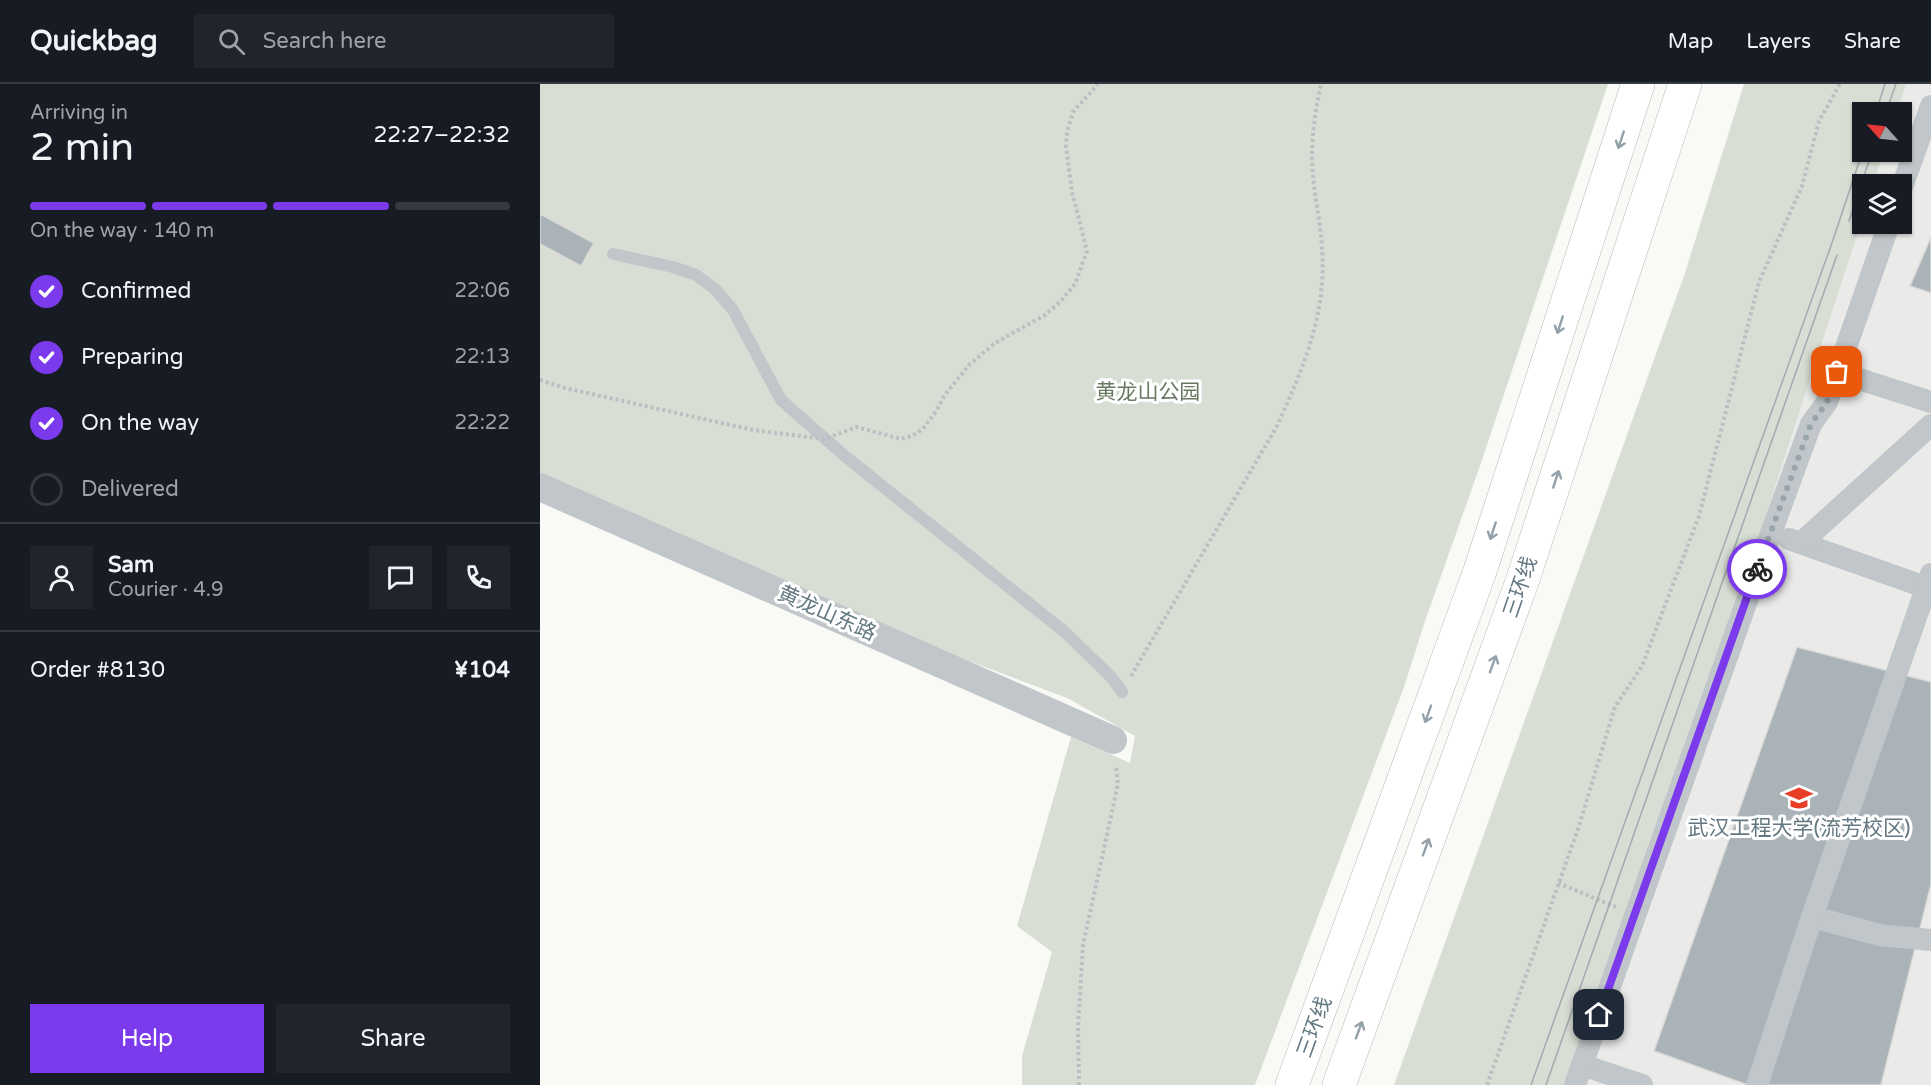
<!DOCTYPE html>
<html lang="en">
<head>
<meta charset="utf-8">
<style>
	:root { --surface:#171b24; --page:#20242c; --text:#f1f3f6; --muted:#9ea1a6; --line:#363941; --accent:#7c3aed }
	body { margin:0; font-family:"Varela Round","Noto Sans SC",sans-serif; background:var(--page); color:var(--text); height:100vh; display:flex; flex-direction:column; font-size:22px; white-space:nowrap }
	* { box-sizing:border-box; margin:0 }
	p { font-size:20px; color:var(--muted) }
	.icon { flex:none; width:33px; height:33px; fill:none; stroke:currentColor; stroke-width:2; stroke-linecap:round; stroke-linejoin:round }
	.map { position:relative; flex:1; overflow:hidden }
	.drawer { display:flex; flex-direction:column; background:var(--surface); width:540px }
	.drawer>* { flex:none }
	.needle { width:39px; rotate:297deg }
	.buttons { position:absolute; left:1312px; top:18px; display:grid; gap:12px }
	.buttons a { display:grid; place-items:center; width:60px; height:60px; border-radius:0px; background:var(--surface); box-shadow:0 2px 4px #0004; font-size:30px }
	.pin { position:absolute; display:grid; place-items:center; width:51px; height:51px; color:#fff; margin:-26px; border-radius:12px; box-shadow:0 3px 9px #0006 }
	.courier { position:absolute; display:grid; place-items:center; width:60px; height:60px; margin:-30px; border:4px solid #7c3aed; border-radius:50%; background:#fff; color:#222; box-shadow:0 2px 8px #0007 }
	.headline em { font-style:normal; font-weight:600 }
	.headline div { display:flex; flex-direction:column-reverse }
	.headline { display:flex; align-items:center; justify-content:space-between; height:102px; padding:0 30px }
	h1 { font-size:39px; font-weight:600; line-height:45px }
	.bar { display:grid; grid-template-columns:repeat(4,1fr); gap:9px 6px; align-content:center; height:72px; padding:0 30px }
	.bar i { height:8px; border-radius:4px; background:var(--line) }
	.bar .active { background:var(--accent) }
	.bar p { grid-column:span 4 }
	.line { display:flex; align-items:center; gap:15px; padding:0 30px; border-top:2px solid var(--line) }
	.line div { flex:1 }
	.round { display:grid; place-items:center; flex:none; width:63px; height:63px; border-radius:0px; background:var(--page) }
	ol { padding:0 30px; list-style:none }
	li { display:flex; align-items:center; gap:18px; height:66px }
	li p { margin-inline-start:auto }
	li .icon { padding:6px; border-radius:50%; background:var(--accent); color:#fff; stroke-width:4 }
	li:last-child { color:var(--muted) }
	li i { width:33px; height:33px; border:3px solid var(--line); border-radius:50% }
	.primary-button { display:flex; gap:12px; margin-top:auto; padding:12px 30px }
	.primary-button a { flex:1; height:69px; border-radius:0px; background:var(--accent); color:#fff; font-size:24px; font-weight:600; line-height:69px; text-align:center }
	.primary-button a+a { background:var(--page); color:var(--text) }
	header { display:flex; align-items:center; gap:36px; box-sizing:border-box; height:84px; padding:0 30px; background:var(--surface); border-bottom:2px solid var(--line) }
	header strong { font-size:28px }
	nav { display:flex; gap:33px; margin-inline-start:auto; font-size:21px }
	.search { width:420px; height:54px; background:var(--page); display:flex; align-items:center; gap:15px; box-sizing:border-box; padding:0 21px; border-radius:0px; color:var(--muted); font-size:22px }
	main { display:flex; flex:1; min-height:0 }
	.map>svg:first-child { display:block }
	.built { fill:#eaeae9 }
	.green { fill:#d9ded5 }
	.building { fill:#a9b3b8; stroke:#dbdad8; stroke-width:1.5 }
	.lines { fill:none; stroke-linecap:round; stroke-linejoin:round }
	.trunk-casing { stroke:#b3b9bc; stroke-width:34 }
	.path { stroke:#babfc1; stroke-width:4; stroke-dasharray:3 3; stroke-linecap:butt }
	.service { stroke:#c0c6c9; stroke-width:12 }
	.minor { stroke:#c0c6c9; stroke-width:22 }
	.tertiary { stroke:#c0c6c9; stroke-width:28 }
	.trunk { stroke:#fff; stroke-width:33 }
	.tram { stroke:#a1aaaf; stroke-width:1.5 }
	.path-bridge { stroke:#babfc1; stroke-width:4; stroke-dasharray:3 3; stroke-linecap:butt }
	.oneway { stroke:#92a0a8 }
	.done { stroke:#98a5ab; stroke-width:6; stroke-dasharray:0 10.8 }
	.route { stroke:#7c3aed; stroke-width:8 }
	.labels { text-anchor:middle; stroke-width:6; stroke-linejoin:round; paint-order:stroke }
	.park-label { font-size:21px; fill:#697a62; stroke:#fff }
	.street-label { font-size:21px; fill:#637882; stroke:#fff }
	.poi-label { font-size:21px; fill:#637882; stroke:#fff }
</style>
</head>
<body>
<header>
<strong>Quickbag</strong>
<div class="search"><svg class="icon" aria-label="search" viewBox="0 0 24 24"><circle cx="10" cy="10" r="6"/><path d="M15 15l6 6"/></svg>Search here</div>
<nav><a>Map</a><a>Layers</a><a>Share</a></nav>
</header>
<main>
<section class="drawer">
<div class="headline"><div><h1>2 min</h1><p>Arriving in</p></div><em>22:27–22:32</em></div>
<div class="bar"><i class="active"></i><i class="active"></i><i class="active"></i><i></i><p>On the way · 140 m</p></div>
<ol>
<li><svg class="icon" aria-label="check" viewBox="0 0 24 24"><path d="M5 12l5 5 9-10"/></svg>Confirmed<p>22:06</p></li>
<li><svg class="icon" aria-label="check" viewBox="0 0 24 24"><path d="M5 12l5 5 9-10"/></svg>Preparing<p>22:13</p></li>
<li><svg class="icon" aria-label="check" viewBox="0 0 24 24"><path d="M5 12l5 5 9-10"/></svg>On the way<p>22:22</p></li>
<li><i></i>Delivered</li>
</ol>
<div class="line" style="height:108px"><a class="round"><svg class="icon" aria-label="person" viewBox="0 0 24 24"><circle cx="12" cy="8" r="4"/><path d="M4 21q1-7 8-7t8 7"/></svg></a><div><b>Sam</b><p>Courier · 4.9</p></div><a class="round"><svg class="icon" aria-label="chat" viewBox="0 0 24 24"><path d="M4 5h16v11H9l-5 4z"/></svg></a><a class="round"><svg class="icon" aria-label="phone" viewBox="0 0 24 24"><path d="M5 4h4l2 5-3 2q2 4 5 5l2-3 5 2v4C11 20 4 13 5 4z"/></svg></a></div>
<div class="line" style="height:78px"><div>Order #8130</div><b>¥104</b></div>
<div class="primary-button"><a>Help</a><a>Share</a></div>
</section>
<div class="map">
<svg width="1391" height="1001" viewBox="0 0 1391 1001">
	<rect width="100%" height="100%" fill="#f9f9f6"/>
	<polygon class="built" points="1366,0 1391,0 1391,1001 1026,1001 1227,428 1323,133 1323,140 1362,140 1362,100 1333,100 1344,68 1362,68 1362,28 1357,28"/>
	<g class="green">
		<polygon points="0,0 1068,0 941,379 884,540 864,603 715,1001 482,1001 482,972 512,868 477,842 531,653 590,679 595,652 527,614 400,566 46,412 0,389"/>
		<polygon points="1204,0 1366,0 1357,28 1323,28 1323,68 1344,68 1333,100 1323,100 1323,133 1227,428 1026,1001 854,1001 1145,189"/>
	</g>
	<g class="building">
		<polygon points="0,130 54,159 41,182 0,160"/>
		<polygon points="1391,153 1391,209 1370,202"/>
		<polygon points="1257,563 1391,598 1391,800 1341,1001 1208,1001 1114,967"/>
	</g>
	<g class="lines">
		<defs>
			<g id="trunk">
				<polyline points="752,1001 940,487 1098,0"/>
				<polyline points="799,1001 983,495 1145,0"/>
			</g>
		</defs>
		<use href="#trunk" class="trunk-casing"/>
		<g class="path">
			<path d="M591 592 737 342C764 283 787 229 782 163 780 133 772 102 772 72 772 48 776 24 781 0"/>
			<polyline points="1018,799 1076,823"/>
			<polyline points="539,1001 538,944 543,861 578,700 576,681"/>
			<polyline points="947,1001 1038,745 1075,623 1102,582 1159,432 1219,198 1262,102 1279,37 1300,0"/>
		</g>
		<polyline class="service" points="73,170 133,183 156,191 175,205 193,226 241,316 306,373 526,549 572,594 582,608"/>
		<g class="minor">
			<polyline points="1362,103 1391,22"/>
			<polyline points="1297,288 1391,318"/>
			<polyline points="1249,455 1391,505"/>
			<polyline points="1261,459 1391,341"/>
			<polyline points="1272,833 1340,851 1391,856"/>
			<polyline points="1042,981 1102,1001"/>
			<polyline points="1035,1001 1231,449 1271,340 1287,318 1349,140"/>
			<polyline points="1217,1001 1272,833 1391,490"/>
		</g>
		<polyline class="tertiary" points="0,403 573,656"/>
		<use href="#trunk" class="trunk"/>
		<g class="tram">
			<polyline points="1336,28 1345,0"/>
			<polyline points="1346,28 1356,0"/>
			<polyline points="1309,137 1332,68"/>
			<polyline points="991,1001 1293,156 1323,66"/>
			<polyline points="1006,1001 1297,171"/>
		</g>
		<polyline class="path-bridge" points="0,296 25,304 213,346 284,355 317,343 361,355 372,352 383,345 397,326 404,312 430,280 455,259 505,231 520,218 535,200 547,167 532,108 526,63 527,48 533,28 558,0"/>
	</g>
	<defs><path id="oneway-shaft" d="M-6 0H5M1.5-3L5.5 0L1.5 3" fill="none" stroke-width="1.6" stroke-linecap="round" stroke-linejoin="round" transform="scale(1.5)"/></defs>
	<g class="oneway">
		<use href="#oneway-shaft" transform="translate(1081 56) rotate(108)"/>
		<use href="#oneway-shaft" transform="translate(1020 241) rotate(108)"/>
		<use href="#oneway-shaft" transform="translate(1016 395) rotate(-72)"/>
		<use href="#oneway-shaft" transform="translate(953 447) rotate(108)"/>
		<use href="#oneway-shaft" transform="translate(953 580) rotate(-70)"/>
		<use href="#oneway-shaft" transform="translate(888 630) rotate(110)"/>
		<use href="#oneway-shaft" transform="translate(886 763) rotate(-70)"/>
		<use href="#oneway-shaft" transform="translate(819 946) rotate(-70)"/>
	</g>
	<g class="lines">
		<polyline class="done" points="1217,485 1271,340 1287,318 1297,288"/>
		<polyline class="route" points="1059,931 1217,485"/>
	</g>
	<defs>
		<symbol id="university-bare" viewBox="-9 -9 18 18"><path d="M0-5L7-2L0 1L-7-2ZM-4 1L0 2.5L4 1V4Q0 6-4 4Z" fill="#e83e27" stroke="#fff" stroke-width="2.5" paint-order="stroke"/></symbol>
	</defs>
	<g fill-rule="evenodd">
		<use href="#university-bare" x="1240" y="695" width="38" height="38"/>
	</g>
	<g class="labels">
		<g class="park-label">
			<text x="608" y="315">黄龙山公园</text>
		</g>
		<g class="street-label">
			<text transform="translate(980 503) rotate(-71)" y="7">三环线</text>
			<text transform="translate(287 529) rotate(24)" y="7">黄龙山东路</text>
			<text transform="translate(774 943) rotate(-70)" y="7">三环线</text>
		</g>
		<g class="poi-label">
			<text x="1259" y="751">武汉工程大学(流芳校区)</text>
		</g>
	</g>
</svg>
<div class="buttons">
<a><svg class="needle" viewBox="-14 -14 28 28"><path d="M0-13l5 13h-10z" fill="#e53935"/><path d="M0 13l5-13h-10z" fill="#9ea1a6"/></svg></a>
<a><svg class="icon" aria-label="layers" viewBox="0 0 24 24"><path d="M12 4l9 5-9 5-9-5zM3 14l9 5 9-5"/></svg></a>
</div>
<div class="pin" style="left:1297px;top:288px;background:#ea580c"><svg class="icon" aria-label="bag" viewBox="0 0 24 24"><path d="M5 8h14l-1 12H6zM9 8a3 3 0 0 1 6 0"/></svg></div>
<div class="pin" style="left:1059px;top:931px;background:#1f2937"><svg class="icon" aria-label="home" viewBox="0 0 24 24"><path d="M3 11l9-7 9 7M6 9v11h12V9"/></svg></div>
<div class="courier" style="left:1217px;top:485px"><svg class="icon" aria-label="bike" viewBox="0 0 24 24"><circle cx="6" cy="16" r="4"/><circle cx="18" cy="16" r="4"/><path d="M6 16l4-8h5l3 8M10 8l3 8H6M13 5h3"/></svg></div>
</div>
</main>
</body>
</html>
